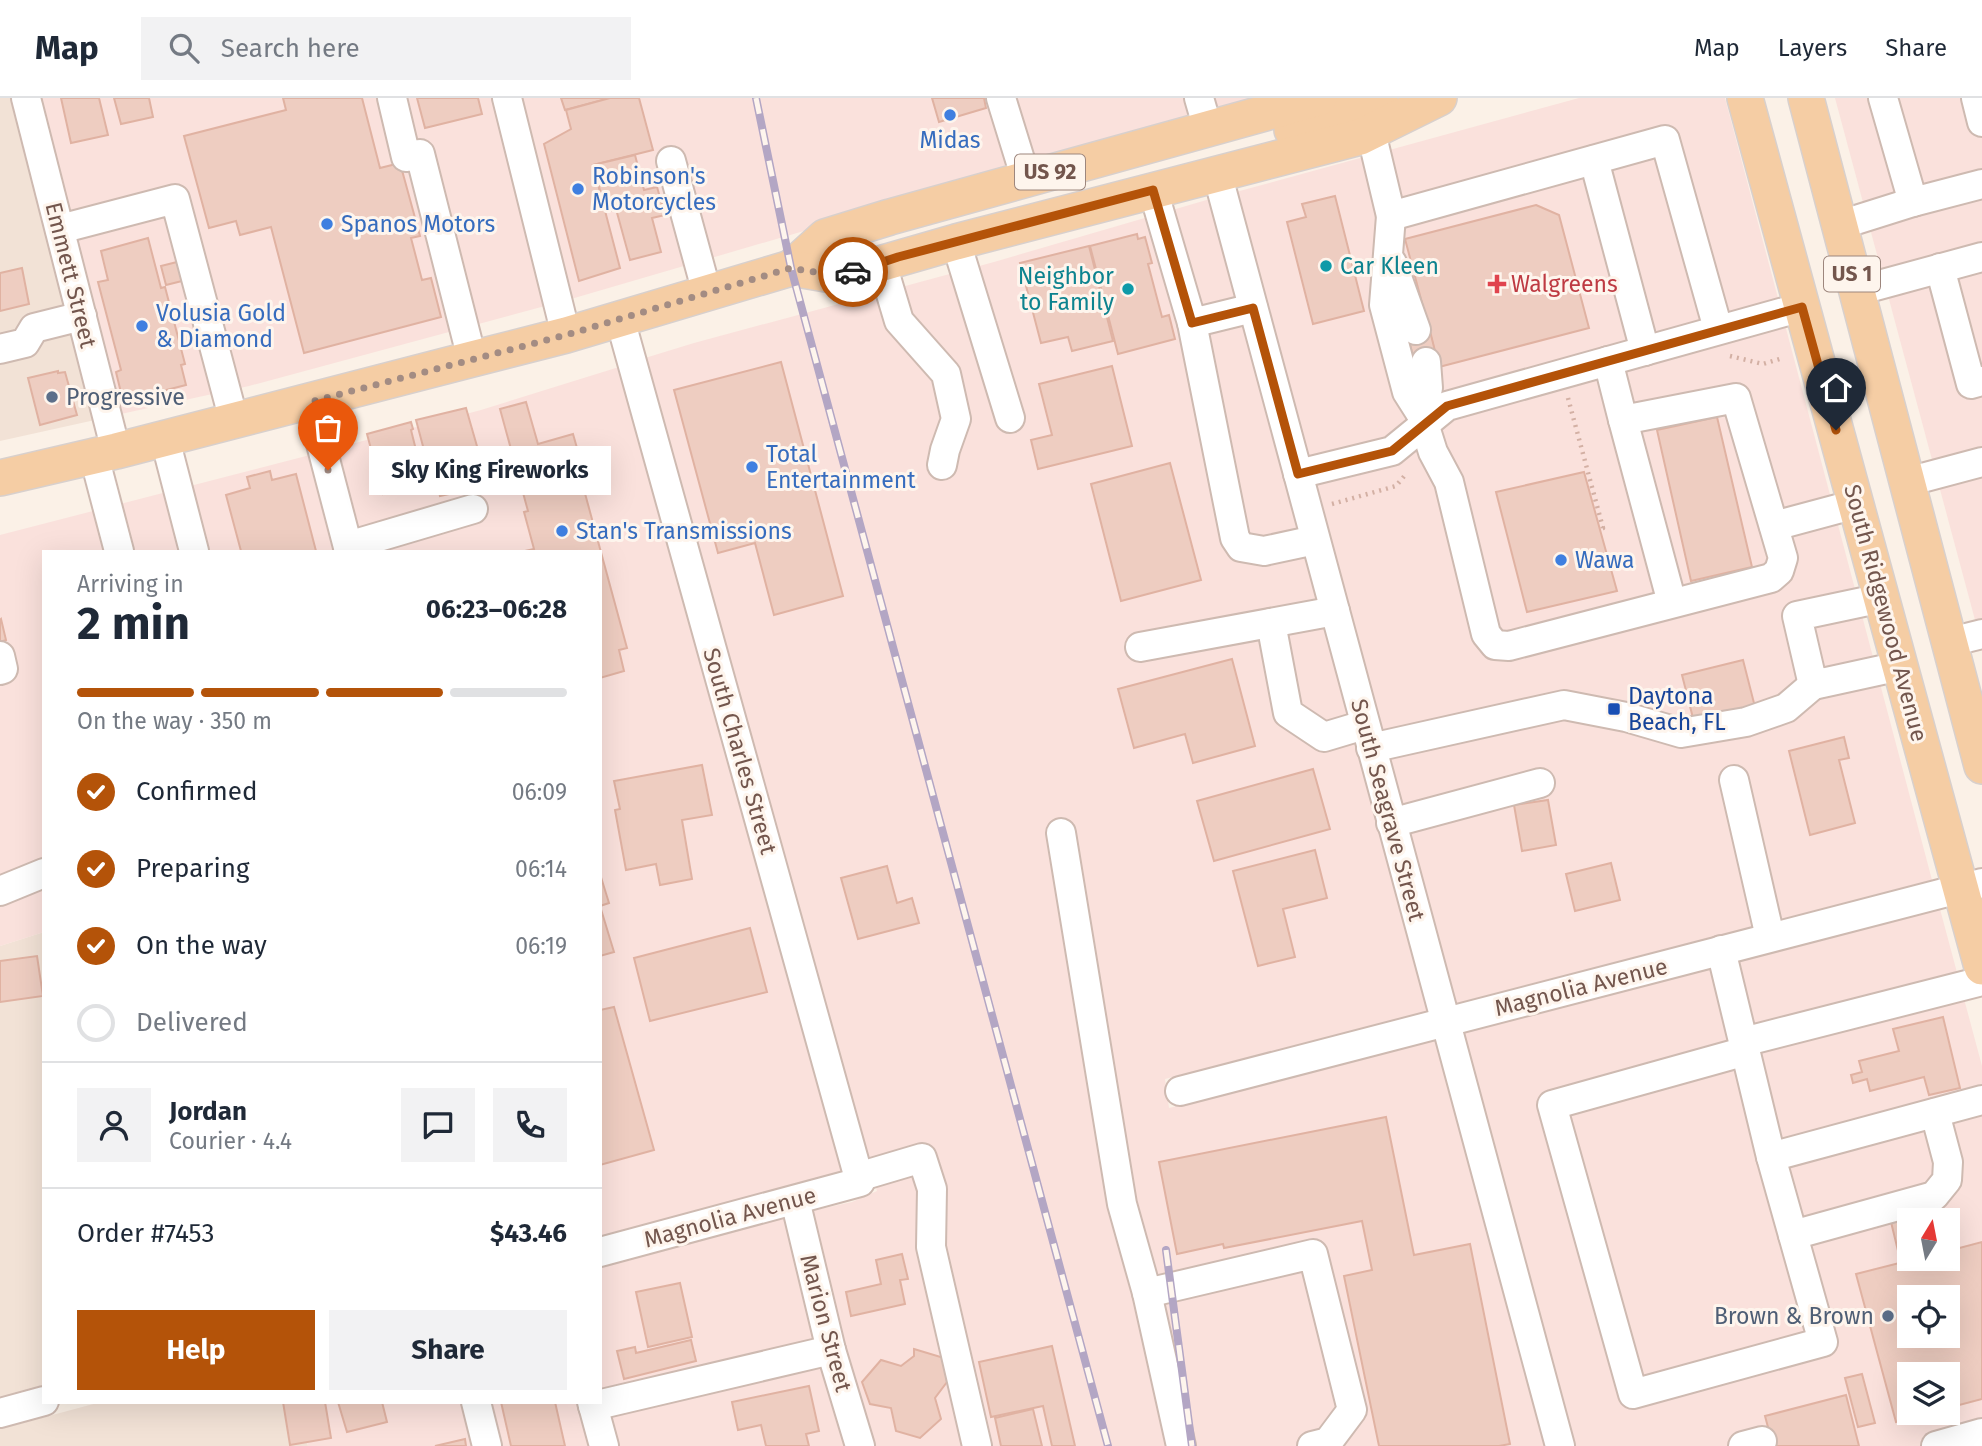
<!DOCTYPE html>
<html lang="en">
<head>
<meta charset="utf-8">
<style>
	:root { --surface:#fff; --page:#f2f2f3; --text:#1f2937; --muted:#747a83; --line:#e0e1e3; --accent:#b45309 }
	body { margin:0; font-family:"Fira Sans",sans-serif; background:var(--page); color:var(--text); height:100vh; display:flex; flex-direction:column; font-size:26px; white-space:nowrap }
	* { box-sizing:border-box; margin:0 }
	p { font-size:23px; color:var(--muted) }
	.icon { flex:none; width:38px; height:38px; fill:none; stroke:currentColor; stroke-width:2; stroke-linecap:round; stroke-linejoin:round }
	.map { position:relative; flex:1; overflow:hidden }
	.drawer { position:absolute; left:42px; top:452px; width:560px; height:854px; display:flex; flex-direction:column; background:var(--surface); border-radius:0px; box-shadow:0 7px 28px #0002 }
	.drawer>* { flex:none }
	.needle { width:46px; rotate:10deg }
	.fabs { position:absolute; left:1897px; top:1110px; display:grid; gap:14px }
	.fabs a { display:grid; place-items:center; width:63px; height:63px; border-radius:0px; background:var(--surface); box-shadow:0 7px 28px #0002; font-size:35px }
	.pin { position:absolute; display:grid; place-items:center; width:60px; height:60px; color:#fff; margin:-72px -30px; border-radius:50% 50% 50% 0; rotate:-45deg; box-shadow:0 0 7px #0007 }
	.pin .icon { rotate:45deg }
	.courier { position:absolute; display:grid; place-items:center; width:70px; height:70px; margin:-35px; border:5px solid #b45309; border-radius:50%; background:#fff; color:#222; box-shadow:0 2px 9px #0007 }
	.bubble { position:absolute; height:49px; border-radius:0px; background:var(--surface); box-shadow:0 7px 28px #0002; font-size:23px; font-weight:700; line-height:49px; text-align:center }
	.head em { font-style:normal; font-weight:700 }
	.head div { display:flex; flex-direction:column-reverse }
	.head { display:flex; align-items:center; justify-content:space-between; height:119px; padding:0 35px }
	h1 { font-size:46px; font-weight:700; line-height:52px }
	.bar { display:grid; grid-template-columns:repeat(4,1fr); gap:10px 7px; align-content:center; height:84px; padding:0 35px }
	.bar i { height:9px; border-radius:5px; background:var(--line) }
	.bar .selected { background:var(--accent) }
	.bar p { grid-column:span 4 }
	.line { display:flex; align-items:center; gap:18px; padding:0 35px; border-top:2px solid var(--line) }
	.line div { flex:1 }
	.round { display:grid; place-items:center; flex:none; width:74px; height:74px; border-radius:0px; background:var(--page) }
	ol { padding:0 35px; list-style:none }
	li { display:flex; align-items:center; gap:21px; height:77px }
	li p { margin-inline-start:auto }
	li .icon { padding:7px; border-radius:50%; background:var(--accent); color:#fff; stroke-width:4 }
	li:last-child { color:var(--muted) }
	li i { width:38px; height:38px; border:4px solid var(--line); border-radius:50% }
	.action { display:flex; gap:14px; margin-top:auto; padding:14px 35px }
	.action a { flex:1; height:80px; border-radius:0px; background:var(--accent); color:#fff; font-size:28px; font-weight:700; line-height:80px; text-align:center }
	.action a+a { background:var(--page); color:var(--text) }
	header { display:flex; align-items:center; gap:42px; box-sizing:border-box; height:98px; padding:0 35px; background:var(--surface); border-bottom:2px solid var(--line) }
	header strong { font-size:33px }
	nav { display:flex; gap:38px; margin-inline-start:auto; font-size:24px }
	.search { width:490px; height:63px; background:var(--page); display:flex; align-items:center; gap:18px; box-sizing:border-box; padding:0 24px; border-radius:0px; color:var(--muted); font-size:26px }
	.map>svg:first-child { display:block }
	.residential { fill:#f2e2d6 }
	.commercial { fill:#fae1dc; fill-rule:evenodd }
	.building { fill:#eecdc1; stroke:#e0b2a2; stroke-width:2; fill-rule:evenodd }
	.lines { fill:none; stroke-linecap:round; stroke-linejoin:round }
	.minor-casing { stroke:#cebab1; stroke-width:32 }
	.major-casing { stroke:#d8d0cd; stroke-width:38 }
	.path { stroke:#d3b0a4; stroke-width:4.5; stroke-dasharray:2 5; stroke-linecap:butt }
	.minor { stroke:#fff; stroke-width:28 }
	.major { stroke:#f5cda4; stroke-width:35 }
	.rail-casing { stroke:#b3a6c4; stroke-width:8 }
	.rail { stroke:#fef5ed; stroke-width:5; stroke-dasharray:16; stroke-linecap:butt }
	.done { stroke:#a38c83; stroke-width:7; stroke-dasharray:0 12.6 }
	.route { stroke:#b45309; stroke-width:9 }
	.shop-dot { fill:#3f7fe0; stroke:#fef5ed; stroke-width:2.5 }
	.culture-dot { fill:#0f9aa8; stroke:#fef5ed; stroke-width:2.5 }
	.health-dot { fill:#e0444e; stroke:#fef5ed; stroke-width:2.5 }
	.service-dot { fill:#5c6f8a; stroke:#fef5ed; stroke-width:2.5 }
	.transit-dot { fill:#1a4fb4; stroke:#fef5ed; stroke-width:2.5 }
	.labels { text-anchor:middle; stroke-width:6; stroke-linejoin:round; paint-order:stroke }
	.shield { fill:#fef5ed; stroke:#9d867d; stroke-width:2 }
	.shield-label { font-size:21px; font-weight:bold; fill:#73564d }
	.shop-label { font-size:23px; fill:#366cbe; stroke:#fef5ed; text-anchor:start }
	.culture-label { font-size:23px; fill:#0d838f; stroke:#fef5ed; text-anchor:start }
	.street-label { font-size:23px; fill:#73564d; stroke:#fef5ed }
	.health-label { font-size:23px; fill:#be3a42; stroke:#fef5ed; text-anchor:start }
	.service-label { font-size:23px; fill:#4e5e75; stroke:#fef5ed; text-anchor:start }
	.transit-label { font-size:23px; fill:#164399; stroke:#fef5ed; text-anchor:start }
</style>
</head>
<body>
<header>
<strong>Map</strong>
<div class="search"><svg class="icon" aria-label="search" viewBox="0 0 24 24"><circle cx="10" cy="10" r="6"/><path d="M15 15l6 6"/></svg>Search here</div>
<nav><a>Map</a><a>Layers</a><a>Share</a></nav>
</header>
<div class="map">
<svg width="1982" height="1348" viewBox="0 0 1982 1348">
	<rect width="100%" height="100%" fill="#fbf1e7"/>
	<g class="residential">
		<polygon points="0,0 12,0 95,322 0,343"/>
		<polygon points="44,834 44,1288 0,1300 0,848"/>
		<polygon points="101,1304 297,1304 308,1348 0,1348 0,1331"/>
	</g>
	<g class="commercial">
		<polygon points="41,0 493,0 545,208 249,288 121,316"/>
		<polygon points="521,0 1185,0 1190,20 571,201"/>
		<polygon points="1213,0 1264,0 1216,13"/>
		<polygon points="1579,0 1725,0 1932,782 1454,906 1236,94"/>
		<polygon points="1835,0 1982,0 1982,549 1982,548"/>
		<polygon points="1210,101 1428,913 1165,981 1169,1010 1436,942 1546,1348 874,1348 843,1247 811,1113 852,1104 877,1093 645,260 694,245 994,164"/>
		<polygon points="619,269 843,1074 600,1139 600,453 363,453 336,350 481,312"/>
		<polygon points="310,357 335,453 44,453 44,760 0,777 0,437"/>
		<polygon points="44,790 44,834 0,848 0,809"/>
		<path d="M1940 811 1982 968V1348H1574L1462 934ZM1909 1122H1948V1160H1909ZM1909 1199H1948V1237H1909ZM1909 1276H1948V1314H1909Z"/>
		<polygon points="785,1120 846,1348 501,1348 490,1304 600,1304 600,1170"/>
		<polygon points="297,1304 462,1304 473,1348 308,1348"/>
	</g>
	<g class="building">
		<polygon points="61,0 99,0 108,37 71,45"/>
		<polygon points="114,0 149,0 153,19 121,26"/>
		<polygon points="283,0 362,0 380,70 400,65 420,138 411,140 422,182 431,180 441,219 304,255 271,129 240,137 236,123 209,130 184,38 286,12"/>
		<polygon points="417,0 478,0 482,16 425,30"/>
		<polygon points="561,0 610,0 565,12"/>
		<polygon points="610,0 639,0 653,52 593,67 620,170 579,183 544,46 571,31 566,12"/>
		<polygon points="932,0 984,0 986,10 939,24"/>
		<polygon points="635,57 644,92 657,89 665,117 652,120 661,154 630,162 616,111 606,114 593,67"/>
		<polygon points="1335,98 1364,213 1313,226 1287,124 1306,119 1302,106"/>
		<polygon points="1536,107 1559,117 1589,230 1439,269 1405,141"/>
		<polygon points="1137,136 1138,141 1145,139 1152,165 1148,166 1162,219 1169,217 1175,241 1118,256 1090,148"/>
		<polygon points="148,140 161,190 165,189 185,266 181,267 186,287 123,303 116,274 121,272 98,184 108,182 101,153"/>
		<polygon points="1089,148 1113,243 1072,253 1068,239 1041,245 1020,165"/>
		<polygon points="185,162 190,181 166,187 161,168"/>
		<polygon points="22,170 29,206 0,213 0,175"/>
		<polygon points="1429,229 1437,261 1415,267 1407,234"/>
		<polygon points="781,264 843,498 774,517 755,445 718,455 674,292"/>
		<polygon points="1112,268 1132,348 1038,371 1031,342 1052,337 1039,286"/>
		<polygon points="58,273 58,275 65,274 77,317 40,327 28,280"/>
		<polygon points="526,304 538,346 573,336 581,364 577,366 627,550 619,552 624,573 600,580 600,453 525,453 534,451 524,414 528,413 500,311"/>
		<polygon points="466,310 487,383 466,388 467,392 440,398 436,381 432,382 416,322"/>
		<polygon points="1717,319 1752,469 1691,483 1657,332"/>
		<polygon points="411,324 413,331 411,332 417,356 404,359 412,389 383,396 367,336"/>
		<polygon points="1170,365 1201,482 1121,503 1091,386"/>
		<polygon points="270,373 272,382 296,376 316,453 241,453 226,397 250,390 247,379"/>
		<polygon points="1584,374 1617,493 1527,514 1496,394"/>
		<polygon points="1,521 6,542 0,544 0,522"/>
		<polygon points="1232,561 1255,648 1193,665 1185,636 1134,650 1118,591"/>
		<polygon points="1743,562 1755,609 1694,624 1682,577"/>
		<polygon points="1844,639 1849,660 1839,662 1855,725 1810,737 1789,653"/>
		<polygon points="702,667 712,717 682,722 692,781 660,787 656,766 626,772 615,712 620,711 614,683"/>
		<polygon points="1313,671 1330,731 1214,763 1197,703"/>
		<polygon points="1548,702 1556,747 1522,753 1514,707"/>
		<polygon points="1315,752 1327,800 1283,811 1295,859 1258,868 1233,773"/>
		<polygon points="1611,765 1620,802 1575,813 1566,776"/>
		<polygon points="887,768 897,805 912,800 919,825 858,841 841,780"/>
		<polygon points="600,776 609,805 600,808 614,854 600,858"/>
		<polygon points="750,830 767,894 650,923 634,860"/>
		<polygon points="37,858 43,898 0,904 0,863"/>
		<polygon points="614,909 654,1052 600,1067 600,912"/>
		<polygon points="1943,919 1960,990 1929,997 1924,979 1870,993 1867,981 1853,985 1851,977 1862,974 1859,963 1899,953 1893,931"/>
		<polygon points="1386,1019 1414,1157 1470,1146 1510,1346 1499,1348 1379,1348 1344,1178 1372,1172 1362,1123 1224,1150 1223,1146 1177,1156 1159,1064"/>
		<polygon points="1933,1114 1935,1122 1909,1122 1909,1159 1900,1161 1891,1124"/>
		<path d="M1982 1144V1301L1948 1310V1276H1909V1314H1932L1896 1324 1856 1176 1919 1160H1948V1153ZM1909 1199H1948V1237H1909Z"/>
		<polygon points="902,1156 908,1181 900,1182 905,1206 851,1218 846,1194 881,1186 876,1162"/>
		<polygon points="680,1185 692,1239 648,1249 636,1194"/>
		<polygon points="691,1242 696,1263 624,1281 617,1253 635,1249 636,1255"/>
		<polygon points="1052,1248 1075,1348 1052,1348 1043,1308 991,1319 979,1264"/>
		<polygon points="914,1251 944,1260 947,1284 935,1300 941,1321 920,1340 896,1333 891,1310 870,1306 862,1284 881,1262 901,1268 914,1258"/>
		<polygon points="1862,1276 1875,1325 1858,1329 1845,1280"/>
		<polygon points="809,1288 819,1333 806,1336 809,1348 766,1348 761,1327 738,1332 732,1304"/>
		<polygon points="1846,1297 1859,1348 1773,1348 1765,1318"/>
		<polygon points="283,1304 325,1304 331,1340 290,1347"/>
		<polygon points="338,1304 382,1304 387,1324 347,1334"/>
		<polygon points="501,1304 555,1304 565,1348 511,1348"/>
		<polygon points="1033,1311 1042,1348 1001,1348 995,1320"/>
		<polygon points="465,1341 466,1348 435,1348"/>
	</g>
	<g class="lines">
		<defs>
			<g id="minor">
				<polyline points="26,0 116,353"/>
				<polyline points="392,0 406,59 420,56 472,261"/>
				<polyline points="507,0 566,237"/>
				<polyline points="1001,0 1026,81"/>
				<polyline points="1199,0 1208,31"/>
				<polyline points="1883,0 1913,104 1982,86"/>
				<polyline points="1976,0 1982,24"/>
				<polyline points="1371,34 1391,118 1665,42 1718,231"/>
				<polyline points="1594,62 1645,253"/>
				<polyline points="671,63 707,195"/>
				<polyline points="1217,75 1560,1348"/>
				<polyline points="1153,92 1192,225 1253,210"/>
				<polyline points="1391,118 1384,207 1407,294 1421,316 1433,354 1449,384 1486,536 1495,547 1509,548 1771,480 1779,473 1783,460 1736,300 1623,322 1608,263"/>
				<polyline points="1840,127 1913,104"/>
				<polyline points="60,131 175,101 234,323"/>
				<polyline points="956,144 1010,320"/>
				<polyline points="1392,165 1416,232"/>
				<polyline points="882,166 899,223 946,276 956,321 945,352 942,367"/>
				<polyline points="1940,170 1971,286 1982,283"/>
				<polyline points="1857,193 1982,159"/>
				<polyline points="1192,225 1235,440 1241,449 1264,453 1315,442"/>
				<polyline points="0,251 25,245 34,230 82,218"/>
				<polyline points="310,304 349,453"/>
				<polyline points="1421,316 1428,290 1426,264"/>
				<polyline points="1623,322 1672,505"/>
				<polyline points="165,341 194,453"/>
				<polyline points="94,358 119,453"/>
				<polyline points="1298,376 1392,353 1447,308 1802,209"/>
				<polyline points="1907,384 1982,364"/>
				<polyline points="1774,428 1856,406"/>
				<polyline points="348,448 473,411"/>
				<polyline points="1882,500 1797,518 1813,587 1900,568"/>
				<polyline points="1271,525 1288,615 1324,639 1364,627"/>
				<polyline points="1950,544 1982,536"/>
				<polyline points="1140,549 1335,513"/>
				<polyline points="0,558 3,571 0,572"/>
				<polyline points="1371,650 1564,607 1626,619 1681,635 1746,624 1786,610 1813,587"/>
				<polyline points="1734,682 1770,839"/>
				<polyline points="1391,725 1540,685"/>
				<polyline points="1061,735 1122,1106 1147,1195 1181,1348"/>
				<polyline points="0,793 44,775"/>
				<polyline points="1721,852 1771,1059 1982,1002"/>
				<polyline points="1743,944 1982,883"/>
				<polyline points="1746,953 1552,1007 1633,1296 1823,1244 1771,1059"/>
				<polyline points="1180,993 1982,785"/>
				<polyline points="858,1079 922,1060 932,1091 931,1149 977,1348"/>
				<polyline points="795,1102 831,1252 860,1348"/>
				<polyline points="1793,1137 1934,1098 1947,1082 1948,1064 1935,1015"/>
				<polyline points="600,1154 860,1084 620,221"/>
				<polyline points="1147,1195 1313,1156 1352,1312 1328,1344 1312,1348"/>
				<polyline points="476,1304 487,1348"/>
				<polyline points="592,1304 604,1348"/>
				<polyline points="593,1308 831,1252"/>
				<polyline points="0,1315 44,1303"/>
				<polyline points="1743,1348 1762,1343"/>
				<polyline points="1936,1348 1982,1335"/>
			</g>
			<g id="major">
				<polyline points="1745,0 1982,869"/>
				<polyline points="1806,0 1982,668"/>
				<polyline points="1292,32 1370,6 1380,0"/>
				<polyline points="791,170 825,139 890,119 1319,0"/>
				<polyline points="0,380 116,353 472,261 566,237 791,170 838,178 956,144 1360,39 1439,0"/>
			</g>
		</defs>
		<use href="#minor" class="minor-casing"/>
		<use href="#major" class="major-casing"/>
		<g class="path">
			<polyline points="1730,258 1763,266 1783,260"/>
			<polyline points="1568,300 1603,430 1600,431"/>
			<polyline points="1332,406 1396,388 1406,376"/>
		</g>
		<use href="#minor" class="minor"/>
		<use href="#major" class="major"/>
		<defs>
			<g id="rail">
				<polyline points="756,0 791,170 1108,1348"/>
				<polyline points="1166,1152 1192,1348"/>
			</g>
		</defs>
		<use href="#rail" class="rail-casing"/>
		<use href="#rail" class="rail"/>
	</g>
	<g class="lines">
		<polyline class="done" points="328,372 310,304 566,237 791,170 838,178 853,174"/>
		<polyline class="route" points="853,174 898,159 1153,92 1192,225 1253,210 1298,376 1392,353 1447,308 1802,209 1836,332"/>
	</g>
	<g class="shop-dot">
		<circle cx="950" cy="17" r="7"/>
		<circle cx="578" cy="91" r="7"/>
		<circle cx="327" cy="126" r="7"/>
		<circle cx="142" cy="228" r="7"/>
		<circle cx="752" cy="369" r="7"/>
		<circle cx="562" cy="433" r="7"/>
		<circle cx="1561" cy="462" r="7"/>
	</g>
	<g class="culture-dot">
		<circle cx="1326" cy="168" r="7"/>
		<circle cx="1128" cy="191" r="7"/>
	</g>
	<path class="health-dot" d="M1493.5 175.5h7v7h7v7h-7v7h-7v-7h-7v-7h7z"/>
	<g class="service-dot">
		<circle cx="52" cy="299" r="7"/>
		<circle cx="1888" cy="1218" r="7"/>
	</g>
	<rect class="transit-dot" x="1607" y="604" width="14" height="14" rx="3.5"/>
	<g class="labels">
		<g class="shield">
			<rect x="1015" y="56.5" width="70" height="35" rx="5"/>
			<rect x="1824" y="158.5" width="56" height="35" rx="5"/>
		</g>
		<g class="shield-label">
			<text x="1050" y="81">US 92</text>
			<text x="1852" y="183">US 1</text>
		</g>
		<g class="shop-label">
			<text x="950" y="50" text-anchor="middle">Midas</text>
			<text x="592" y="86">Robinson's<tspan x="592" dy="26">Motorcycles</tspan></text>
			<text x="341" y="134">Spanos Motors</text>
			<text x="156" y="223">Volusia Gold<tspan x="156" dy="26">&amp; Diamond</tspan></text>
			<text x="766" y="364">Total<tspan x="766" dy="26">Entertainment</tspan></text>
			<text x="576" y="441">Stan's Transmissions</text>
			<text x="1575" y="470">Wawa</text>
		</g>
		<g class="culture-label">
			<text x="1340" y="176">Car Kleen</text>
			<text x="1114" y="186" text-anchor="end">Neighbor<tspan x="1114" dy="26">to Family</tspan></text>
		</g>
		<g class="street-label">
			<text transform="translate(71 177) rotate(76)" y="8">Emmett Street</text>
			<text transform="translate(1886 515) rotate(75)" y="8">South Ridgewood Avenue</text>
			<text transform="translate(740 653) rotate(74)" y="8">South Charles Street</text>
			<text transform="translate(1388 712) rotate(75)" y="8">South Seagrave Street</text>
			<text transform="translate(1581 889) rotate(-14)" y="8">Magnolia Avenue</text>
			<text transform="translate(730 1119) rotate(-15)" y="8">Magnolia Avenue</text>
			<text transform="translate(826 1225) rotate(75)" y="8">Marion Street</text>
		</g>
		<g class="health-label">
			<text x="1511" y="194">Walgreens</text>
		</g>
		<g class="service-label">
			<text x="66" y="307">Progressive</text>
			<text x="1874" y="1226" text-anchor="end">Brown &amp; Brown</text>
		</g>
		<g class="transit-label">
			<text x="1628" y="606">Daytona<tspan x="1628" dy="26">Beach, FL</tspan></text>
		</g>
	</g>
</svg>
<div class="fabs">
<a><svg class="needle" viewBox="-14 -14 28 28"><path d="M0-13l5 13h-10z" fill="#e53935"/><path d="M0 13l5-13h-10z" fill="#747a83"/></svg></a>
<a><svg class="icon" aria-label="locate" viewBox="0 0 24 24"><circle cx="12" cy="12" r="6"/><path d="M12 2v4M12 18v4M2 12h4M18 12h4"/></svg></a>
<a><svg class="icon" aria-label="layers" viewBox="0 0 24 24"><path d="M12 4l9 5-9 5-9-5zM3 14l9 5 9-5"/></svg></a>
</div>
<div class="pin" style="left:328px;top:372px;background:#ea580c"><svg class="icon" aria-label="bag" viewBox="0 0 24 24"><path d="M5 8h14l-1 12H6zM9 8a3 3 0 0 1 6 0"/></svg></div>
<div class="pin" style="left:1836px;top:332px;background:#1f2937"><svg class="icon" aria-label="home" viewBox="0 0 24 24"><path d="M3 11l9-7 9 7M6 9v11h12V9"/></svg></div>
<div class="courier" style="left:853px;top:174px"><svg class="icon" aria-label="car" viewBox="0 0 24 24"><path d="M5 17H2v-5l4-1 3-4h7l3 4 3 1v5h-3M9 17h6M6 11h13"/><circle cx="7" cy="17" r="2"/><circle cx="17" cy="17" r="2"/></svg></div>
<div class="bubble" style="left:369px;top:348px;width:242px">Sky King Fireworks</div>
<section class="drawer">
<div class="head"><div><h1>2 min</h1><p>Arriving in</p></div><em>06:23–06:28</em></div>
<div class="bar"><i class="selected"></i><i class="selected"></i><i class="selected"></i><i></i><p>On the way · 350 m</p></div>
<ol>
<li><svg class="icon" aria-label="check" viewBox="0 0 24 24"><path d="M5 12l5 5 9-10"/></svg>Confirmed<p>06:09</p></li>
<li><svg class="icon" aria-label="check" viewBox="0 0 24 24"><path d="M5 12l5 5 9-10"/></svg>Preparing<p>06:14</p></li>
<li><svg class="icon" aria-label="check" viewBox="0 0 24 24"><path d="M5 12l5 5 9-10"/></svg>On the way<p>06:19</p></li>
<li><i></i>Delivered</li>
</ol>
<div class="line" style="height:126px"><a class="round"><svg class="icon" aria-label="person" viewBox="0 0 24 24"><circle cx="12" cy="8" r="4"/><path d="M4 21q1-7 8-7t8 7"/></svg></a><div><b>Jordan</b><p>Courier · 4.4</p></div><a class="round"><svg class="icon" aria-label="chat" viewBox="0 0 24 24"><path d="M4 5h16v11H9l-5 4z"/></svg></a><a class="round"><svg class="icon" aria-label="phone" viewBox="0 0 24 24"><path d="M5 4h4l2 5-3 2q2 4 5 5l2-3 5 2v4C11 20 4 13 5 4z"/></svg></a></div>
<div class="line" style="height:91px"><div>Order #7453</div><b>$43.46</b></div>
<div class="action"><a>Help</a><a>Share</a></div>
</section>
</div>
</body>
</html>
